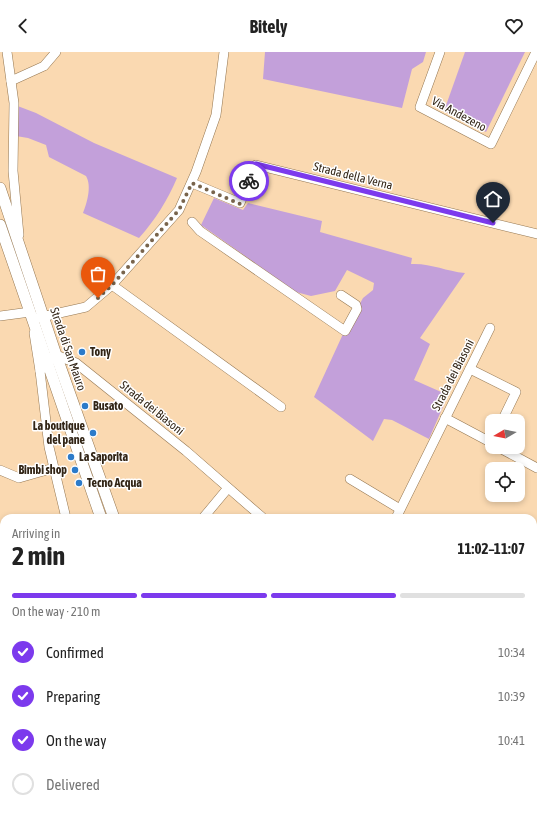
<!DOCTYPE html>
<html lang="en">
<head>
<meta charset="utf-8">
<style>
	:root { --surface:#fff; --page:#f6f6f6; --text:#222; --muted:#767676; --line:#e0e0e0; --accent:#7c3aed }
	body { margin:0; font-family:"Asap Condensed",sans-serif; background:var(--page); color:var(--text); height:100vh; display:flex; flex-direction:column; font-size:15px; white-space:nowrap }
	* { box-sizing:border-box; margin:0 }
	p { font-size:13px; color:var(--muted) }
	.icon { flex:none; width:22px; height:22px; fill:none; stroke:currentColor; stroke-width:2; stroke-linecap:round; stroke-linejoin:round }
	.map { position:relative; flex:1; overflow:hidden }
	.details { position:absolute; left:0px; top:462px; width:537px; height:300px; display:flex; flex-direction:column; background:var(--surface); border-radius:12px 12px 0 0; box-shadow:0 2px 6px #0003 }
	.details>* { flex:none }
	.needle { width:26px; rotate:260deg }
	.tools { position:absolute; left:485px; top:362px; display:grid; gap:8px }
	.tools a { display:grid; place-items:center; width:40px; height:40px; border-radius:8px; background:var(--surface); box-shadow:0 2px 6px #0003; font-size:20px }
	.pin { position:absolute; display:grid; place-items:center; width:34px; height:34px; color:#fff; margin:-41px -17px; border-radius:50% 50% 50% 0; rotate:-45deg; box-shadow:0 0 4px #0007 }
	.pin .icon { rotate:45deg }
	.courier { position:absolute; display:grid; place-items:center; width:40px; height:40px; margin:-20px; border:3px solid #7c3aed; border-radius:50%; background:#fff; color:#222; box-shadow:0 1px 5px #0007 }
	.summary em { font-style:normal; font-weight:700 }
	.summary div { display:flex; flex-direction:column-reverse }
	.summary { display:flex; align-items:center; justify-content:space-between; height:68px; padding:0 12px }
	h1 { font-size:26px; font-weight:700; line-height:30px }
	.bar { display:grid; grid-template-columns:repeat(4,1fr); gap:6px 4px; align-content:center; height:48px; padding:0 12px }
	.bar i { height:5px; border-radius:3px; background:var(--line) }
	.bar .selected { background:var(--accent) }
	.bar p { grid-column:span 4 }
	ol { padding:0 12px; list-style:none }
	li { display:flex; align-items:center; gap:12px; height:44px }
	li p { margin-inline-start:auto }
	li .icon { padding:4px; border-radius:50%; background:var(--accent); color:#fff; stroke-width:4 }
	li:last-child { color:var(--muted) }
	li i { width:22px; height:22px; border:2px solid var(--line); border-radius:50% }
	header { display:flex; justify-content:space-between; align-items:center; height:52px; padding:0 12px; background:var(--surface); font-size:18px; font-weight:700 }
	.map>svg:first-child { display:block }
	.green { fill:#c3a0da }
	.lines { fill:none; stroke-linecap:round; stroke-linejoin:round }
	.minor-casing { stroke:#957751; stroke-width:10 }
	.major-casing { stroke:#957751; stroke-width:12 }
	.minor { stroke:#fff; stroke-width:9 }
	.major { stroke:#fff; stroke-width:11 }
	.done { stroke:#78644c; stroke-width:4; stroke-dasharray:0 7.2 }
	.route { stroke:#7c3aed; stroke-width:5 }
	.poi-dot { fill:#2c7bca; stroke:#fff; stroke-width:1.5 }
	.labels { text-anchor:middle; stroke-width:3; stroke-linejoin:round; paint-order:stroke }
	.street-label { font-size:12px; fill:#322516; stroke:#fff }
	.poi-label { font-size:12px; font-weight:bold; fill:#322516; stroke:#fff; text-anchor:start }
</style>
</head>
<body>
<header><svg class="icon" aria-label="back" viewBox="0 0 24 24"><path d="M15 5l-7 7 7 7"/></svg>Bitely<svg class="icon" aria-label="heart" viewBox="0 0 24 24"><path d="M12 20l-8-8c-3-5 5-10 8-4 3-6 11-1 8 4z"/></svg></header>
<div class="map">
<svg width="537" height="762" viewBox="0 0 537 762">
	<rect width="100%" height="100%" fill="#fad9b1"/>
	<g class="green">
		<polygon points="265,0 426,0 423,10 412,17 402,56 263,27"/>
		<polygon points="465,0 525,0 486,80 444,59"/>
		<path d="M15 53 36 61 94 91 177 126C167 149 156 167 139 186L83 161C87 151 92 134 86 124L49 105 46 93 28 86 16 84Z"/>
		<path d="M214 146 243 158 248 151 322 169 320 180 412 206 411 212C431 211 445 219 465 221L420 286 430 292 414 328 448 343 429 387 392 368 384 367 373 389 314 345 343 282 363 246 373 238 374 231 347 218 335 239 311 244 296 240 201 173Z"/>
		<polygon points="4,702 4,751 0,753 0,704"/>
	</g>
	<g class="lines">
		<defs>
			<g id="minor">
				<polyline points="7,0 14,51 13,119 19,183"/>
				<polyline points="440,0 420,55 491,92 536,0"/>
				<polyline points="11,29 44,14 56,0"/>
				<polyline points="192,131 240,151 256,113 537,182"/>
				<polyline points="192,170 200,179 345,279 357,257 356,253 341,243"/>
				<polyline points="112,233 281,355"/>
				<polyline points="0,264 30,260"/>
				<polyline points="37,266 86,255 112,233 179,158 196,120 216,63 224,0"/>
				<polyline points="34,281 40,319"/>
				<polyline points="470,317 516,340 502,369"/>
				<polyline points="445,366 492,391"/>
				<polyline points="498,395 537,416"/>
				<polyline points="0,418 19,426 54,416"/>
				<polyline points="350,427 400,457"/>
				<polyline points="66,466 49,395 40,319 56,303 76,311 186,399 263,466"/>
				<polyline points="203,466 228,436"/>
				<polyline points="396,466 490,276"/>
				<polyline points="0,597 4,596"/>
				<polyline points="0,659 4,657"/>
				<polyline points="533,681 537,683"/>
				<polyline points="0,757 4,755"/>
				<polyline points="139,758 140,762"/>
				<polyline points="318,758 342,762"/>
				<polyline points="489,758 496,762"/>
				<polyline points="274,762 287,758"/>
			</g>
			<g id="major">
				<polyline points="0,136 56,303 114,466"/>
				<polyline points="0,173 101,466"/>
				<polyline points="203,758 205,762"/>
				<polyline points="215,758 216,762"/>
			</g>
		</defs>
		<use href="#minor" class="minor-casing"/>
		<use href="#major" class="major-casing"/>
		<use href="#minor" class="minor"/>
		<use href="#major" class="major"/>
	</g>
	<g class="lines">
		<polyline class="done" points="98,246 112,233 179,158 192,131 240,152 249,129"/>
		<polyline class="route" points="249,129 256,112 493,171"/>
	</g>
	<g class="poi-dot">
		<circle cx="82" cy="300" r="4"/>
		<circle cx="85" cy="354" r="4"/>
		<circle cx="93" cy="381" r="4"/>
		<circle cx="71" cy="405" r="4"/>
		<circle cx="75" cy="418" r="4"/>
		<circle cx="79" cy="431" r="4"/>
	</g>
	<g class="labels">
		<g class="street-label">
			<text transform="translate(459 62) rotate(28)" y="4">Via Andezeno</text>
			<text transform="translate(353 124) rotate(14)" y="4">Strada della Verna</text>
			<text transform="translate(68 297) rotate(71)" y="4">Strada di San Mauro</text>
			<text transform="translate(453 323) rotate(-63)" y="4">Strada dei Biasoni</text>
			<text transform="translate(152 356) rotate(39)" y="4">Strada dei Biasoni</text>
		</g>
		<g class="poi-label">
			<text x="90" y="304">Tony</text>
			<text x="93" y="358">Busato</text>
			<text x="85" y="378" text-anchor="end">La boutique<tspan x="85" dy="14">del pane</tspan></text>
			<text x="79" y="409">La Saporita</text>
			<text x="67" y="422" text-anchor="end">Bimbi shop</text>
			<text x="87" y="435">Tecno Acqua</text>
		</g>
	</g>
</svg>
<div class="tools">
<a><svg class="needle" viewBox="-14 -14 28 28"><path d="M0-13l5 13h-10z" fill="#e53935"/><path d="M0 13l5-13h-10z" fill="#767676"/></svg></a>
<a><svg class="icon" aria-label="locate" viewBox="0 0 24 24"><circle cx="12" cy="12" r="6"/><path d="M12 2v4M12 18v4M2 12h4M18 12h4"/></svg></a>
</div>
<div class="pin" style="left:98px;top:246px;background:#ea580c"><svg class="icon" aria-label="bag" viewBox="0 0 24 24"><path d="M5 8h14l-1 12H6zM9 8a3 3 0 0 1 6 0"/></svg></div>
<div class="pin" style="left:493px;top:171px;background:#1f2937"><svg class="icon" aria-label="home" viewBox="0 0 24 24"><path d="M3 11l9-7 9 7M6 9v11h12V9"/></svg></div>
<div class="courier" style="left:249px;top:129px"><svg class="icon" aria-label="bike" viewBox="0 0 24 24"><circle cx="6" cy="16" r="4"/><circle cx="18" cy="16" r="4"/><path d="M6 16l4-8h5l3 8M10 8l3 8H6M13 5h3"/></svg></div>
<section class="details">
<div class="summary"><div><h1>2 min</h1><p>Arriving in</p></div><em>11:02–11:07</em></div>
<div class="bar"><i class="selected"></i><i class="selected"></i><i class="selected"></i><i></i><p>On the way · 210 m</p></div>
<ol>
<li><svg class="icon" aria-label="check" viewBox="0 0 24 24"><path d="M5 12l5 5 9-10"/></svg>Confirmed<p>10:34</p></li>
<li><svg class="icon" aria-label="check" viewBox="0 0 24 24"><path d="M5 12l5 5 9-10"/></svg>Preparing<p>10:39</p></li>
<li><svg class="icon" aria-label="check" viewBox="0 0 24 24"><path d="M5 12l5 5 9-10"/></svg>On the way<p>10:41</p></li>
<li><i></i>Delivered</li>
</ol>
</section>
</div>
</body>
</html>
